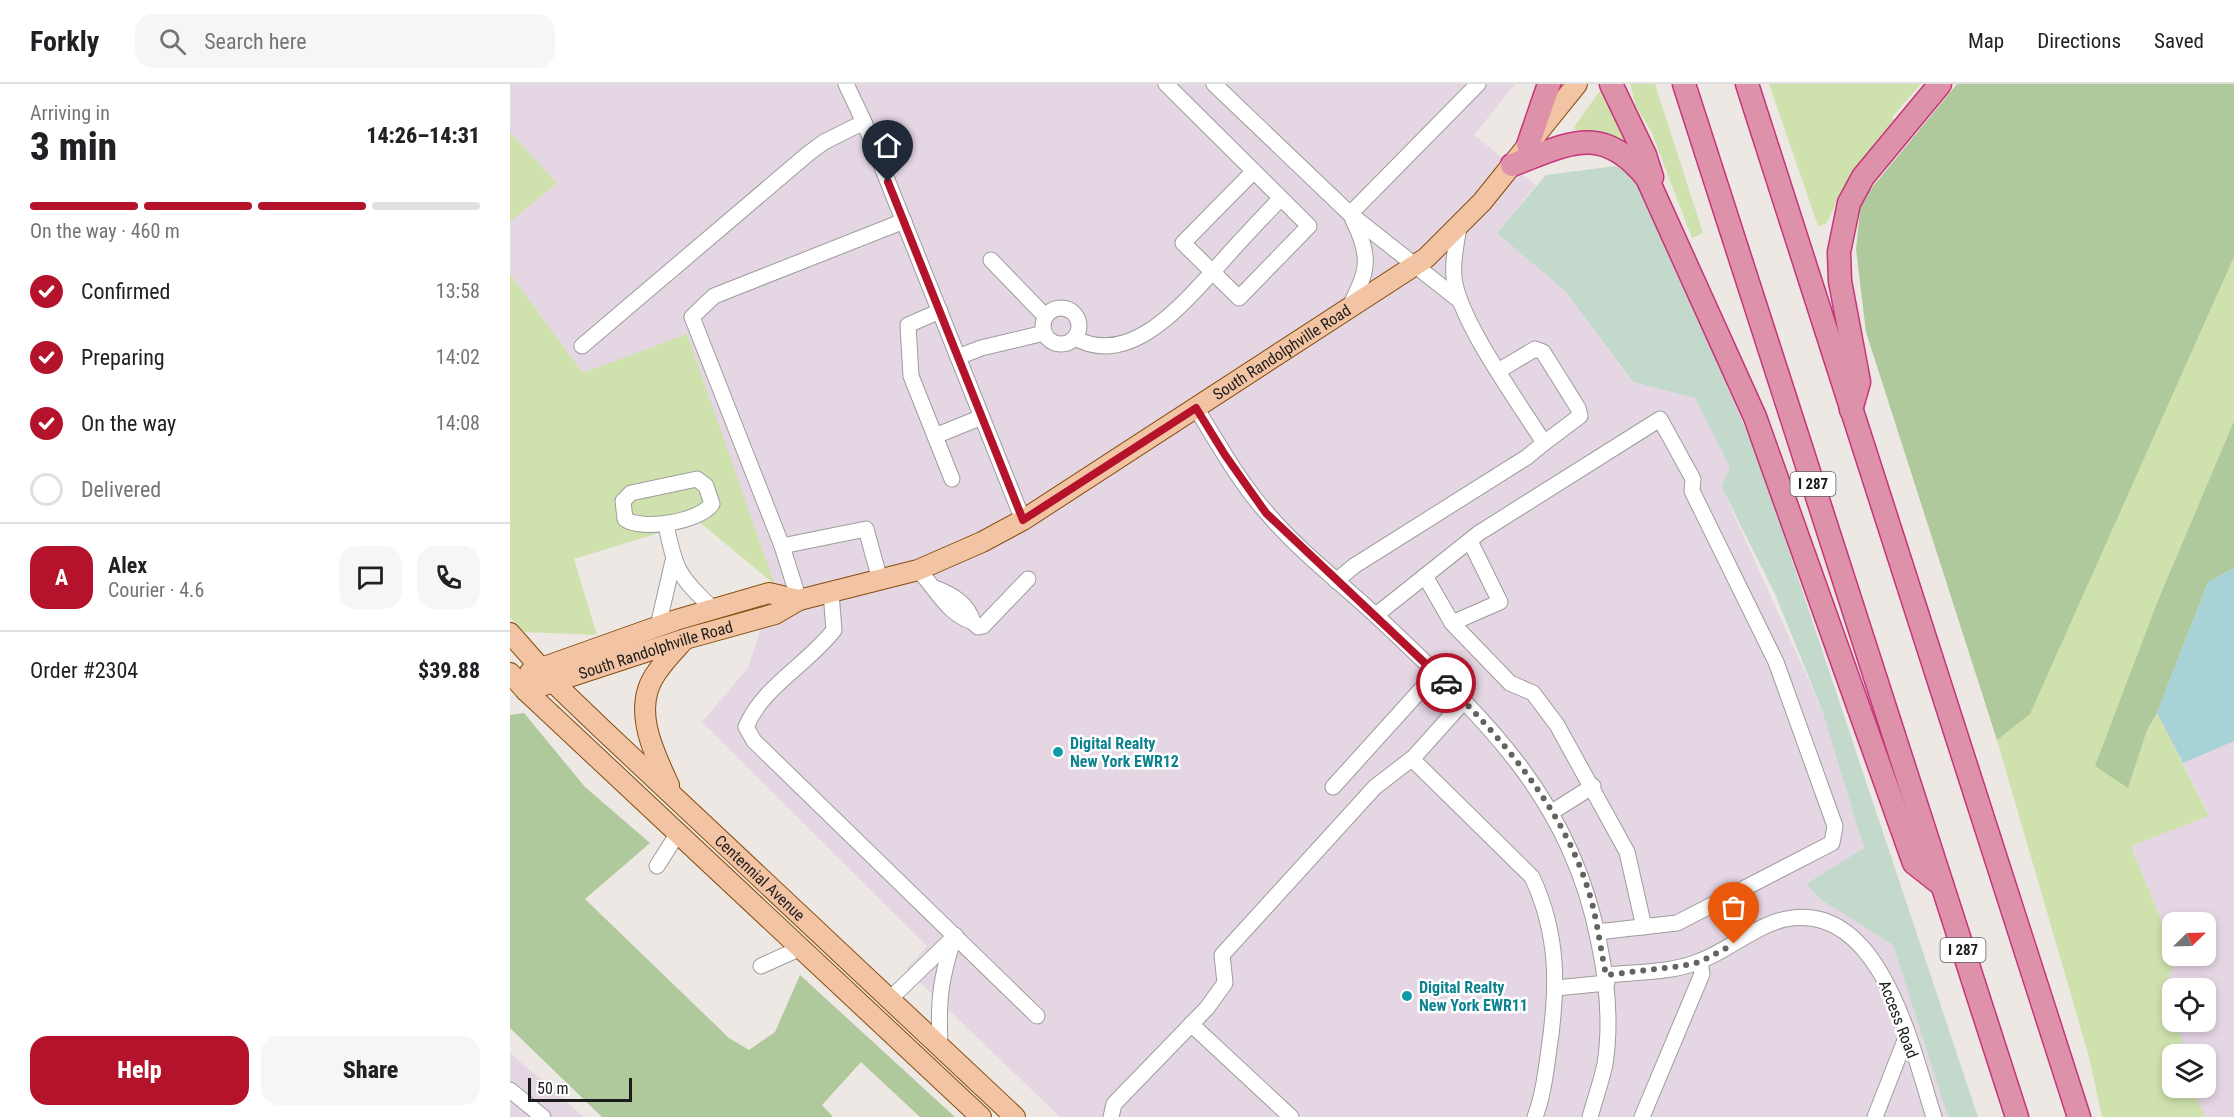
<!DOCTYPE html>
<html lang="en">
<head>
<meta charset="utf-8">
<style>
	:root { --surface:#fff; --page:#f6f6f6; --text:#202124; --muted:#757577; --line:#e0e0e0; --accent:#b5132b }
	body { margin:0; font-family:"Roboto Condensed",sans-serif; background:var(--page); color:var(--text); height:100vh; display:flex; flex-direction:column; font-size:22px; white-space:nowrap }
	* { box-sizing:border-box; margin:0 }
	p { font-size:20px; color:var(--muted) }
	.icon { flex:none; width:33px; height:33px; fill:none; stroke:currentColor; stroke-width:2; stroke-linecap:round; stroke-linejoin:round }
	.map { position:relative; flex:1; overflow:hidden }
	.details { display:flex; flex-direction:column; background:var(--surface); width:510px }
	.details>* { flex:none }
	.needle { width:39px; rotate:67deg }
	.buttons { position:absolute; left:1652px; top:828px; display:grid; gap:12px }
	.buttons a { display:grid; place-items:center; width:54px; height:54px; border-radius:12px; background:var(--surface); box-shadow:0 3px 9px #0003; font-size:30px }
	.scale { position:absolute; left:18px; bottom:15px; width:104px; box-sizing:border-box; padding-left:6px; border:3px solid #1c1c1c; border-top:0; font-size:16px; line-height:21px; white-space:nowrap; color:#1c1c1c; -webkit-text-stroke:4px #fff; paint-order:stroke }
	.pin { position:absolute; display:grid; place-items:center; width:51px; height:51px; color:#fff; margin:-62px -26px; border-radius:50% 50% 50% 0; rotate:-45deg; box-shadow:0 0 6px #0007 }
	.pin .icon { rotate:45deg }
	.courier { position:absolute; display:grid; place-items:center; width:60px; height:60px; margin:-30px; border:4px solid #b5132b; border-radius:50%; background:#fff; color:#222; box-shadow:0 2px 8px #0007 }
	.overview em { font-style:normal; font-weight:800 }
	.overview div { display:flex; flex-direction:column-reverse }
	.overview { display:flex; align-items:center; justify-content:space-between; height:102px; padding:0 30px }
	h1 { font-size:39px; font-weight:800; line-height:45px }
	.bar { display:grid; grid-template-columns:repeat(4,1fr); gap:9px 6px; align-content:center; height:72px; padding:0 30px }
	.bar i { height:8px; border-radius:4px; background:var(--line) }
	.bar .current { background:var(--accent) }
	.bar p { grid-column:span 4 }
	.line { display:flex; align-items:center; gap:15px; padding:0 30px; border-top:2px solid var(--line) }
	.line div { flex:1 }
	.round { display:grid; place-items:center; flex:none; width:63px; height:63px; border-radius:18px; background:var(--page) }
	ol { padding:0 30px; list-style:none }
	li { display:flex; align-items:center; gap:18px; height:66px }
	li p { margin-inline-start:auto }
	li .icon { padding:6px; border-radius:50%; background:var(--accent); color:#fff; stroke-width:4 }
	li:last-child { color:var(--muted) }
	li i { width:33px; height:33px; border:3px solid var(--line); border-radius:50% }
	.cta { display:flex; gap:12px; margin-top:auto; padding:12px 30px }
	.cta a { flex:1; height:69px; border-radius:18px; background:var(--accent); color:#fff; font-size:24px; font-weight:800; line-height:69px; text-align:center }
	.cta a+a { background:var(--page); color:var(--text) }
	header { display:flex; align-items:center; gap:36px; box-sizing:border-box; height:84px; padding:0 30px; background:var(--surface); border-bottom:2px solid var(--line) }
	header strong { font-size:28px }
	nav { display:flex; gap:33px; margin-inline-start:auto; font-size:21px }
	.search { width:420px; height:54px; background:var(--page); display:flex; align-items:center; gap:15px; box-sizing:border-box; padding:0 21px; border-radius:18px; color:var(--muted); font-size:22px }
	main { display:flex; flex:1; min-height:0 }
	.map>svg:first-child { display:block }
	.industrial { fill:#e5d6e4 }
	.grass { fill:#cfe2ad }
	.forest { fill:#afc89c }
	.wetland { fill:#c2d9cb }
	.water { fill:#a7d2d6 }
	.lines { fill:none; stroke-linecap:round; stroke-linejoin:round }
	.minor-casing { stroke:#9d9d9d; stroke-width:17 }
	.major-casing { stroke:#864d0e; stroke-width:22 }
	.highway-casing { stroke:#c6357b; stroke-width:25 }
	.minor { stroke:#fff; stroke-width:15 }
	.major { stroke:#f2c4a3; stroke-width:20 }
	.highway { stroke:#dd92aa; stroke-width:22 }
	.done { stroke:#656362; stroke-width:6; stroke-dasharray:0 10.8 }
	.route { stroke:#b5132b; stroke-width:8 }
	.culture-dot { fill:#0f9aa8; stroke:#fff; stroke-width:2 }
	.labels { text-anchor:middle; stroke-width:5; stroke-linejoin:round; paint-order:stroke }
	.shield { fill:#fff; stroke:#606060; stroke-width:1.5 }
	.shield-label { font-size:15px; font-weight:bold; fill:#1c1c1c }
	.street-label { font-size:16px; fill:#1c1c1c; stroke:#fff }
	.culture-label { font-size:16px; font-weight:bold; fill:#0d838f; stroke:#fff; text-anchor:start }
</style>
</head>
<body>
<header>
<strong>Forkly</strong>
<div class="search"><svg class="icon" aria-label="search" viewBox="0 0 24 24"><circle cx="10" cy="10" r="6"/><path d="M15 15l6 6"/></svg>Search here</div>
<nav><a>Map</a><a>Directions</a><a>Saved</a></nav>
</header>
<main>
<section class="details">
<div class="overview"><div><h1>3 min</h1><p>Arriving in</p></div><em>14:26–14:31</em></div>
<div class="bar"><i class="current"></i><i class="current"></i><i class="current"></i><i></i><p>On the way · 460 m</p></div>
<ol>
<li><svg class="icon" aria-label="check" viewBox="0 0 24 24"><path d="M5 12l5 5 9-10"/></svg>Confirmed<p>13:58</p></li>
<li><svg class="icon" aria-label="check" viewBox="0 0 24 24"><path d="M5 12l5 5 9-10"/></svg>Preparing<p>14:02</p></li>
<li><svg class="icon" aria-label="check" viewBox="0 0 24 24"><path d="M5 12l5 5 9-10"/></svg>On the way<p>14:08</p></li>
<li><i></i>Delivered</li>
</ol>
<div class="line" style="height:108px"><b class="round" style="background:var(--accent);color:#fff">A</b><div><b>Alex</b><p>Courier · 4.6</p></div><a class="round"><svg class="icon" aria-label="chat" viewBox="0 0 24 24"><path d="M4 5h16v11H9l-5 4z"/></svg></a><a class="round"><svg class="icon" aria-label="phone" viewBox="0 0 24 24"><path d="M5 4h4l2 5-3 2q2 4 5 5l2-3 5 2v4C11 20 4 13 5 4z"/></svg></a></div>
<div class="line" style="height:78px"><div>Order #2304</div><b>$39.88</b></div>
<div class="cta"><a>Help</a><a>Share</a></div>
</section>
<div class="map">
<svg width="1724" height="1033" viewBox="0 0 1724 1033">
	<rect width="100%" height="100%" fill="#ede8e3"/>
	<g class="industrial">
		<polygon points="0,0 1005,0 964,51 1026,101 987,149 1055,207 1122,298 1185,314 1220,383 1211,402 1312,626 1354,764 1296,800 1310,815 1383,861 1438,1033 550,1033 396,885 417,862 192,638 238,584 265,501 73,289 0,190 0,138 47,99 0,48"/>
		<polygon points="1724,484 1724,1033 1695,1033 1682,1004 1695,1004 1695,970 1667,970 1665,965 1672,958 1665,938 1695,938 1695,904 1662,904 1662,931 1652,905 1667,876 1665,872 1695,872 1695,838 1662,838 1662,863 1621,762 1699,731 1647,629"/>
		<polygon points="0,969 74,1033 0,1033"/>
	</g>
	<g class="grass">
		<polygon points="1120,0 1145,0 1193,149 1182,154 1141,47 1126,22"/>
		<polygon points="1259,0 1411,0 1382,33 1385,37 1339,94 1316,140 1308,142"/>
		<polygon points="1093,7 1125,67 1093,50 1065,46 1064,43 1089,8"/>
		<polygon points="0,48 47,99 0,138"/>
		<polygon points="1724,173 1724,337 1649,514 1618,703 1637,646 1647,629 1699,732 1621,762 1662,863 1662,872 1665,872 1667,876 1652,905 1662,938 1665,938 1673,958 1665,965 1667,970 1662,970 1662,1004 1682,1004 1695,1033 1592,1033 1579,973 1487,656 1520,629"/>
		<polygon points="0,190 73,289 177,250 265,501 188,437 64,475 87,551 14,548 0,533"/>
	</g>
	<g class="forest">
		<polygon points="1447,0 1724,0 1724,173 1520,630 1487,656 1356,248 1346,165 1351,117"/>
		<polygon points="1724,337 1724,484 1698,498 1647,629 1637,646 1618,704 1585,682 1649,514"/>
		<polygon points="14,629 75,703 140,759 75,815 219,954 239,966 265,948 290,891 445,1033 410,1033 351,978 312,1021 323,1033 92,1033 0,944 0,631"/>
	</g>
	<polygon class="wetland" points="1105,82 1118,87 1128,96 1248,374 1468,1033 1438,1033 1383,861 1310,815 1296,800 1354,764 1312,626 1266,512 1211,402 1220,383 1185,314 1123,298 1055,207 987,149 1036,91"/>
	<polygon class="water" points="1724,484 1724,657 1673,679 1647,629 1698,498"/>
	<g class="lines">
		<defs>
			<g id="minor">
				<polyline points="336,0 354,38 513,436"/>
				<polyline points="656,0 799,142 729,214 673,159 744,87"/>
				<polyline points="704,0 840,130 949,216"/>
				<polyline points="840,130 968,0"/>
				<polyline points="481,176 535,232"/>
				<circle cx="551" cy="242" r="18"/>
				<path d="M838 225C858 189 862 173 843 136"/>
				<polyline points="430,227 398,241 401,292 442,395"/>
				<path d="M565 254C621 285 674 218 708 182 728 159 749 137 770 115"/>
				<polyline points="72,262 299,69 314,58 354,38"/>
				<polyline points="448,273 471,264 534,249"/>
				<polyline points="988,287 1025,265 1033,268 1068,324 1070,332 1034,359"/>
				<path d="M686 324C708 359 729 398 757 429 791 469 835 502 873 538 975 635 1061 714 1089 859 1097 897 1101 941 1095 980 1091 998 1085 1016 1080 1033"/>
				<polyline points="425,352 472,333"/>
				<path d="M187 395 196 402 202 420C189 438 132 447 115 435L113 417 121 409Z"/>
				<path d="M156 440C165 487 169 492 203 525"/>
				<polyline points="272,462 356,445 370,496"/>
				<path d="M408 486C426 504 437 530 463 538 458 520 443 511 425 504"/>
				<polyline points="915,492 942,539 1000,599 1023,609 1047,641 1117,768 1134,843"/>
				<path d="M826 497 844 482 1017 373 1034 359C1010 320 948 236 944 193 942 176 947 158 949 142"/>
				<path d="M321 509 324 546C298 580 252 603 236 643L244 657 527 932"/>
				<polyline points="289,516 272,462 182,233 204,212 394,137"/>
				<polyline points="866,531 969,449 1150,335 1183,395 1182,407 1266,578 1325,742 1322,759 1167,839 1087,848"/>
				<polyline points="463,538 468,543 473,542 518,495"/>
				<polyline points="942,539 990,518 960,457"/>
				<polyline points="148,542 163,477"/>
				<path d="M902 675 1022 793C1049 851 1048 904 1039 965 1036 987 1033 1012 1025 1033"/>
				<polyline points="823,703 926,589"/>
				<polyline points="1042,728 1083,702"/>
				<polyline points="147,782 168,749"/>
				<polyline points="251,882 291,864"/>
				<path d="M1096 891C1126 888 1162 889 1190 877 1219 866 1246 841 1276 835 1372 816 1403 969 1424 1033"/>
				<polyline points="1046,904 1097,899"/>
				<polyline points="380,915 443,854"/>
				<polyline points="681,940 781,1033"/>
				<path d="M430 962C428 918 430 894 445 851"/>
				<polyline points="0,1006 33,1033"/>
				<polyline points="601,1033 604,1020 697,924 715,899 712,871 865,703 904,673 954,617"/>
				<polyline points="1132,1033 1192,890 1190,878"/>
				<polyline points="1365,1033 1397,951"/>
			</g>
			<g id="major">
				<path id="s1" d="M0 549 44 599 92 645 505 1033"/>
				<polyline points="20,588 166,536 259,509 289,516"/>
				<polyline points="0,589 16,607 471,1033"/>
				<path id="s2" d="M16 607 175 555 265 530 289 516 408 486 472 458 513 436 916 174 972 118 1067 0"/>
				<path d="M159 701C143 667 121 623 147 588 155 576 165 566 174 556"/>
			</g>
			<g id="highway">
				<polyline points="1101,0 1135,71 1142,93"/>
				<polyline points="1174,0 1507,1033"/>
				<polyline points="1237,0 1569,1033"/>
				<polyline points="1018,61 1039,0"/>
				<path d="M1002 81C1058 60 1092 38 1137 94L1245 333 1404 779 1432 801"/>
				<polyline points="1341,326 1349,298 1330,197 1329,168 1339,119 1353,93 1430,0"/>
			</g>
		</defs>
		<use href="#minor" class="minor-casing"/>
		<use href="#major" class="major-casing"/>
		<use href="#highway" class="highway-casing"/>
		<use href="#minor" class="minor"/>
		<use href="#major" class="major"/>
		<use href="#highway" class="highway"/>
	</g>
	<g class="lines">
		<path class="done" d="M936 599C998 661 1059 732 1082 819 1088 843 1091 867 1096 891L1172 882 1190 878 1224 860"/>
		<polyline class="route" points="378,98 513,436 686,324 715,371 756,429 936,599"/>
	</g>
	<g class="culture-dot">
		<circle cx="548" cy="668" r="6"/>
		<circle cx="897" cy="912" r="6"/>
	</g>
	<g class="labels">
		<g class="shield">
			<rect x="1280.5" y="388" width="45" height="24" rx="4.5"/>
			<rect x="1430.5" y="854" width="45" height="24" rx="4.5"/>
		</g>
		<g class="shield-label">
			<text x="1303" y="405">I 287</text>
			<text x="1453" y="871">I 287</text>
		</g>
		<g class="street-label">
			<text dy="6" stroke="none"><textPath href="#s2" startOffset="836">South Randolphville Road</textPath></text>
			<text dy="6" stroke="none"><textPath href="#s2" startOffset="136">South Randolphville Road</textPath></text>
			<text dy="6" stroke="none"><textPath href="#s1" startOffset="350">Centennial Avenue</textPath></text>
			<text transform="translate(1389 935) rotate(69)" y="6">Access Road</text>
		</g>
		<g class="culture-label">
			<text x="560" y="665">Digital Realty<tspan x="560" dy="18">New York EWR12</tspan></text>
			<text x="909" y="909">Digital Realty<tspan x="909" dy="18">New York EWR11</tspan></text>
		</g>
	</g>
</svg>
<div class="buttons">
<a><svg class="needle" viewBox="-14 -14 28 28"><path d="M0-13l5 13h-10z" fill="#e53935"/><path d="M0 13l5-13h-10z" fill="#757577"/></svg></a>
<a><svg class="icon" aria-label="locate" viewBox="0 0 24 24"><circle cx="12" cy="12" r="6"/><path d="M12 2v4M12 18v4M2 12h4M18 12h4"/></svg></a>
<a><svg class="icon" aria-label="layers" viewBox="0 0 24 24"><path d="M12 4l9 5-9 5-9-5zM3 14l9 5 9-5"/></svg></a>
</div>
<div class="scale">50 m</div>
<div class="pin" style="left:1224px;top:860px;background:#ea580c"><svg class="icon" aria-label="bag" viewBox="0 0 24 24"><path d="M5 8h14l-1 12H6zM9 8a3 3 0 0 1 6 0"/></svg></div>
<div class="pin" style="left:378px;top:98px;background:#1f2937"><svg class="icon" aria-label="home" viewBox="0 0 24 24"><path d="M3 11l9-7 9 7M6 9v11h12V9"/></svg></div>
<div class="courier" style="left:936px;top:599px"><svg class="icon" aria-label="car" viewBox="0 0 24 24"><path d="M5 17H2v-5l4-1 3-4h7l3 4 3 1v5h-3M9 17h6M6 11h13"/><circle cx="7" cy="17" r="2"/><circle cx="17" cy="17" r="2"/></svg></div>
</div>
</main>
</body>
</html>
